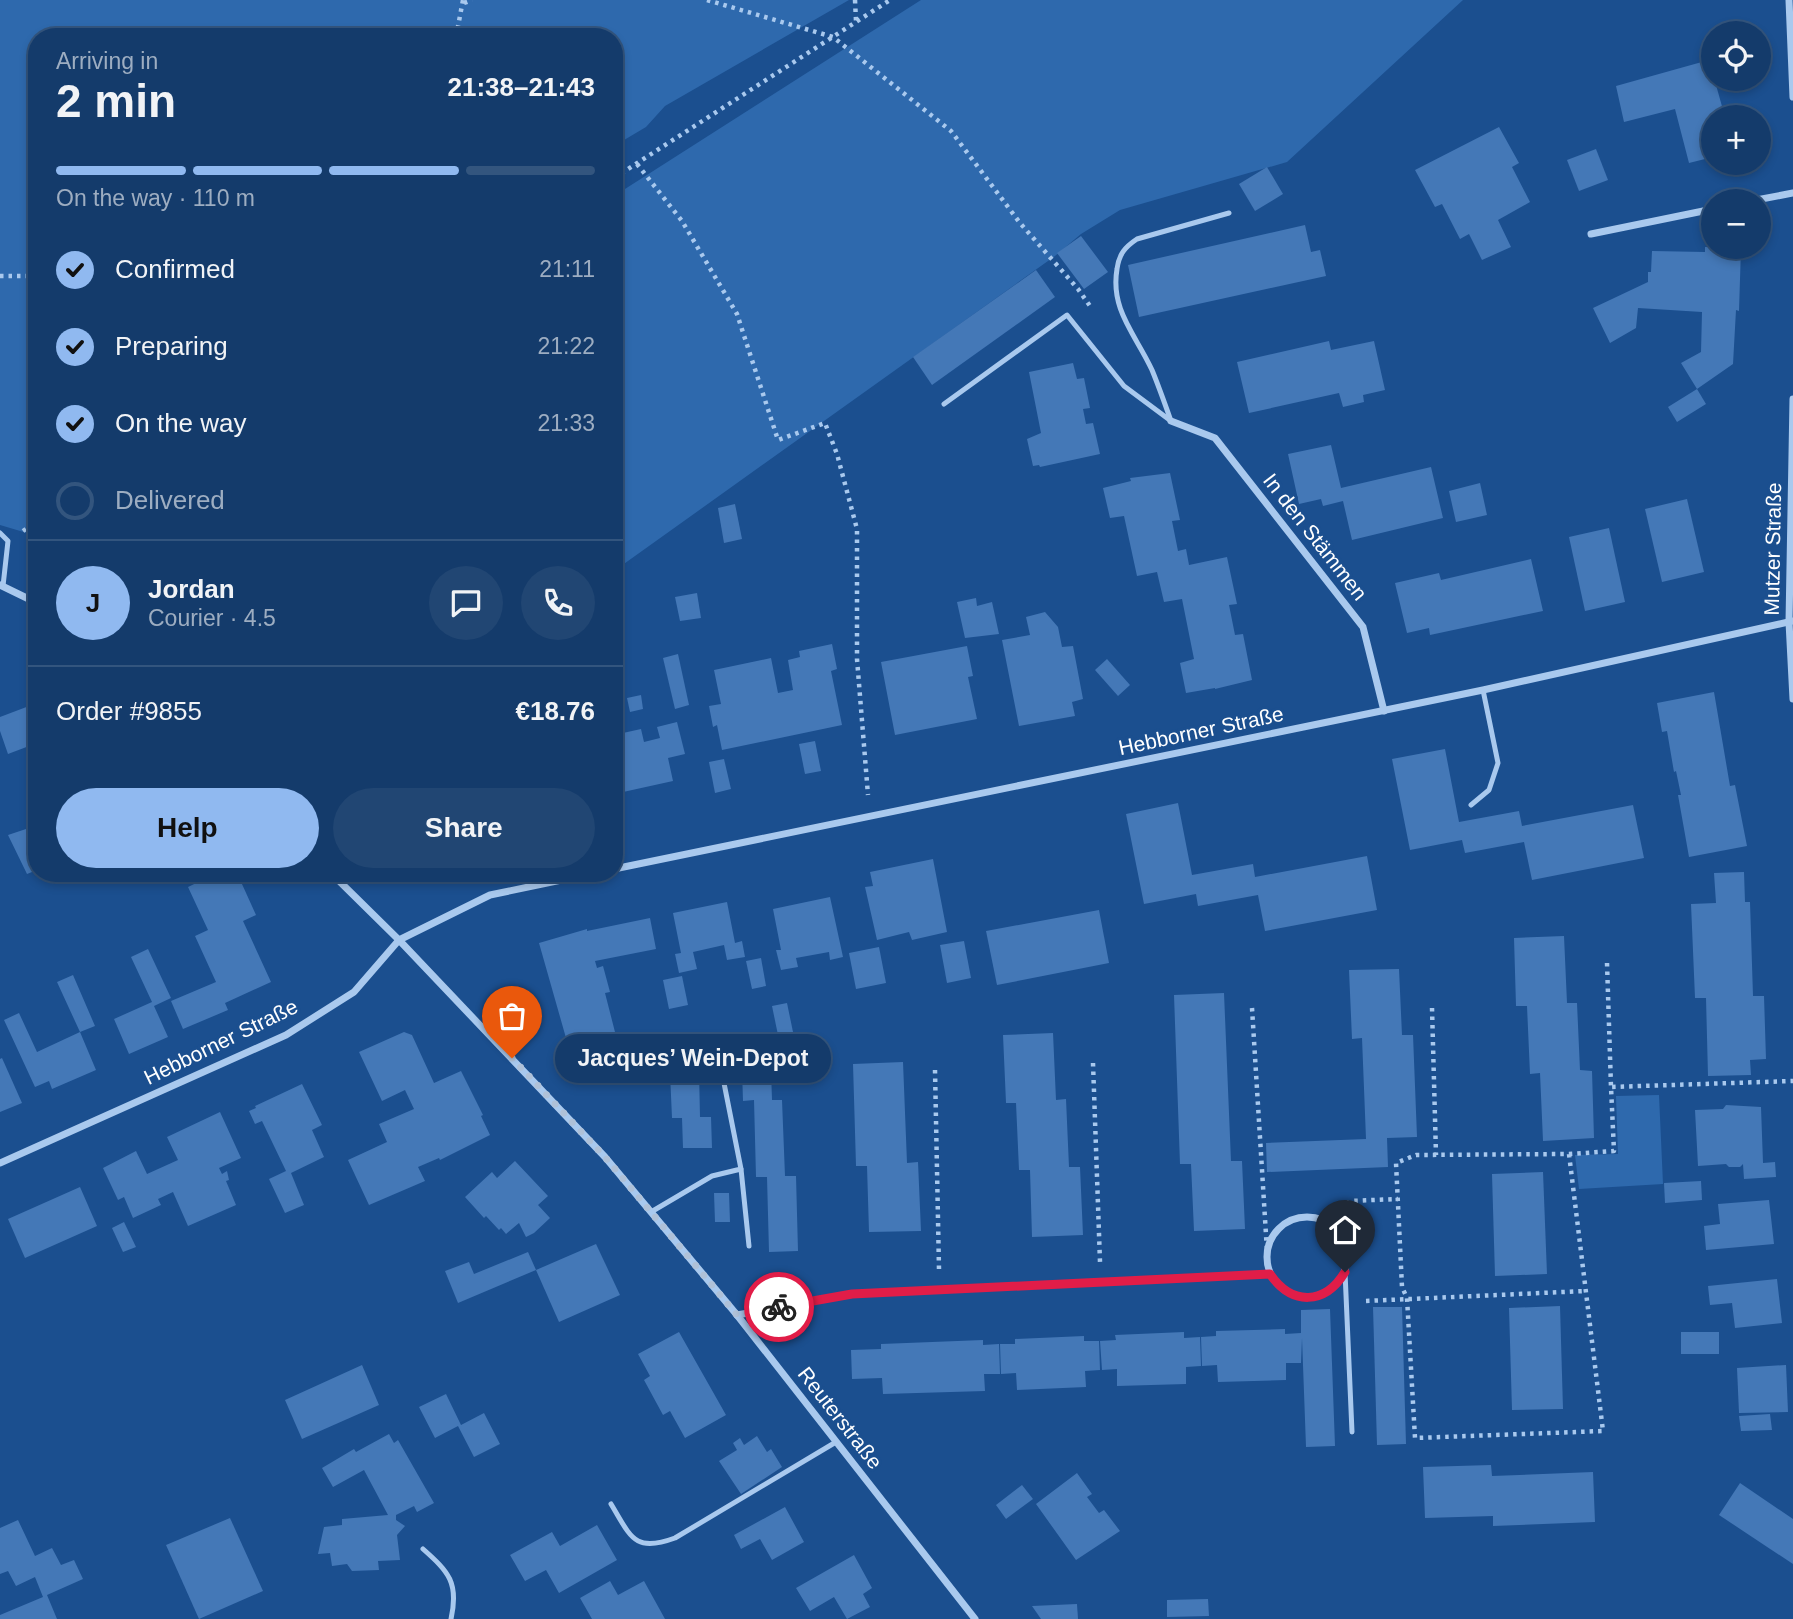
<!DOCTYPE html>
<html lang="en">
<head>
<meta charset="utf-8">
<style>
	:root { --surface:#143b6b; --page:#214673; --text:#f1f3f6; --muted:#9dadc1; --line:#33557e; --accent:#90b9f0 }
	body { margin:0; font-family:Arial,sans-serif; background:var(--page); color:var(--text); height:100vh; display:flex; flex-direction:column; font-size:26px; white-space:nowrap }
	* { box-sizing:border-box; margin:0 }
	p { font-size:23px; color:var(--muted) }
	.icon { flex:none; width:38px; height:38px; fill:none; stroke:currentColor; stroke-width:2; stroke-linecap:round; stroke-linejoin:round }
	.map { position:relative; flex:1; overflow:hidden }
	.sheet { position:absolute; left:28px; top:28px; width:595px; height:854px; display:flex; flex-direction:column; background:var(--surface); border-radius:28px; box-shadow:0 4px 10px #0003,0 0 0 2px var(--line) }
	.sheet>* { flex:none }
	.tools { position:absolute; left:1701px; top:21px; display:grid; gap:14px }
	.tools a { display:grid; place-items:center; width:70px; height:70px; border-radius:50%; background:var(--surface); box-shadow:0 4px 10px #0003,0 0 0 2px var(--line); font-size:35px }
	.pin { position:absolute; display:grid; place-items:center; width:60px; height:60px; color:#fff; margin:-72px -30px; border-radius:50% 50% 50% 0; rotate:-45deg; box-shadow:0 0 7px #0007 }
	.pin .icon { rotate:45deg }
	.courier { position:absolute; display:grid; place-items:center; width:70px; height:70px; margin:-35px; border:5px solid #e11d48; border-radius:50%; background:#fff; color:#222; box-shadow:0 2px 9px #0007 }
	.bubble { position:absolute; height:49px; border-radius:24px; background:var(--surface); box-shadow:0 4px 10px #0003,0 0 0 2px var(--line); font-size:23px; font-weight:800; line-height:49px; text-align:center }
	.summary em { font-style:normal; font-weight:800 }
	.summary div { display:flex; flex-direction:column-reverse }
	.summary { display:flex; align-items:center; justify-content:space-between; height:119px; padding:0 28px }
	h1 { font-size:46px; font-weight:800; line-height:52px }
	.bar { display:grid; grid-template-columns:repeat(4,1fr); gap:10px 7px; align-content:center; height:84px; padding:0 28px }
	.bar i { height:9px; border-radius:5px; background:var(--line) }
	.bar .selected { background:var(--accent) }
	.bar p { grid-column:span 4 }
	.line { display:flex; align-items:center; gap:18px; padding:0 28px; border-top:2px solid var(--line) }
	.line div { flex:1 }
	.round { display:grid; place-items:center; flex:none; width:74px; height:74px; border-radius:37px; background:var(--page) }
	ol { padding:0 28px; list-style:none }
	li { display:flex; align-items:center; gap:21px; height:77px }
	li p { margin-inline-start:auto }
	li .icon { padding:7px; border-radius:50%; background:var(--accent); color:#111; stroke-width:4 }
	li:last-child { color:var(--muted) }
	li i { width:38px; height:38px; border:4px solid var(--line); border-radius:50% }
	.primary-button { display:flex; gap:14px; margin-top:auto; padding:14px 28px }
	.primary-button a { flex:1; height:80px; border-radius:42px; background:var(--accent); color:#111; font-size:28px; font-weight:800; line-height:80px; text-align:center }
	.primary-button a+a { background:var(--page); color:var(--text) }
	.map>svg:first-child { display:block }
	.green { fill:#2e69ad }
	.building { fill:#4478b7 }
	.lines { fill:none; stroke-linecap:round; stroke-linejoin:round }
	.path { stroke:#a9c9ee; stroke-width:4.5; stroke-dasharray:3.5 5; stroke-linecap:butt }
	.service { stroke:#a9c9ee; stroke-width:5 }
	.minor { stroke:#a9c9ee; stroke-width:7 }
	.done { stroke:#afc1d8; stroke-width:7; stroke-dasharray:0 12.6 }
	.route { stroke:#e11d48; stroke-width:9 }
	.labels { text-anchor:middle; stroke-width:6; stroke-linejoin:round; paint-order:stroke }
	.street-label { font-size:21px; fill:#fff; stroke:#1b4f8f }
</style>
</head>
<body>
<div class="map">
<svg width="1793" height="1619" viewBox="0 0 1793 1619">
	<rect width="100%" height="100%" fill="#1b4f8f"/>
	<g class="green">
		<polygon points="0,0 849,0 665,106 646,127 614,146 614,37 37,37 37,509 26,517 37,527 37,536 0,525"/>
		<polygon points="921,0 1463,0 1287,162 1120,210 1081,234 1055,256 614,571 614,196"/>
		<polygon points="1659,1095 1663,1184 1579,1189 1575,1155 1618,1154 1616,1096"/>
	</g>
	<g class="building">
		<polygon points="1709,60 1725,117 1713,117 1713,157 1689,163 1675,109 1624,122 1616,86"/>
		<polygon points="1499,127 1519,163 1512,167 1530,202 1498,220 1511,247 1482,260 1469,234 1460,239 1442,204 1435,207 1415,170"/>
		<polygon points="1596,149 1608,180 1579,191 1567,160"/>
		<polygon points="1267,167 1283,194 1255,211 1239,184"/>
		<polygon points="1305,225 1311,252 1320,250 1326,276 1139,317 1128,265"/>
		<polygon points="1081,236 1108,272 1084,289 1057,253"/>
		<polygon points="1705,247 1741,248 1739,311 1736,310 1733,364 1697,389 1681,363 1701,352 1702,312 1638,308 1636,328 1610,343 1593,308 1648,282 1648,272 1651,272 1652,251 1705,252"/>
		<polygon points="1036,270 1055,297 932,385 913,357"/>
		<polygon points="1329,341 1331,350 1374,341 1385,390 1363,395 1364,402 1343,407 1339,393 1249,413 1237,362"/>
		<polygon points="1073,363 1077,379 1084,378 1090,408 1083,409 1086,424 1093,423 1100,454 1040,467 1039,465 1033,466 1027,439 1041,433 1029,372"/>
		<polygon points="1697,389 1706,404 1677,422 1668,407"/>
		<polygon points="1331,445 1341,488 1431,467 1443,518 1352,540 1343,501 1323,506 1321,499 1299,504 1288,454"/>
		<polygon points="1170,473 1180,520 1172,521 1178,551 1186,549 1189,565 1227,557 1237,604 1229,605 1235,635 1243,634 1252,680 1215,689 1215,688 1186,693 1180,663 1194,659 1182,599 1164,602 1157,572 1137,576 1124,516 1110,518 1103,488 1131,481 1130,478"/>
		<polygon points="1480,483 1487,515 1456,522 1449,491"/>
		<polygon points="1687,499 1704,572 1662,582 1645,509"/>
		<polygon points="735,504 742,539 724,543 718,508"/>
		<polygon points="1609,528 1625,602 1585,611 1569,537"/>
		<polygon points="1531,559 1543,611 1430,635 1429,628 1407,633 1395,583 1439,573 1441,580"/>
		<polygon points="697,593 701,618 680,621 675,597"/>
		<polygon points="976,598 977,606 992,602 999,634 965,638 957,602"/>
		<polygon points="1045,612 1058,627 1062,647 1073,646 1083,699 1072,702 1075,716 1019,726 1002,640 1030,635 1026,617"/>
		<polygon points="832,644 837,669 831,671 842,725 722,750 717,725 713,727 709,706 721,704 714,670 771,658 778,693 793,690 788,660 800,657 799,651"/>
		<polygon points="967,646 973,676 968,677 977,719 895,735 881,662"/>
		<polygon points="678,654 689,705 675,709 663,658"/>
		<polygon points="1107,659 1130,685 1118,696 1095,670"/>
		<polygon points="1714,692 1730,786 1735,785 1747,846 1689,857 1678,795 1681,795 1676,771 1674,772 1667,731 1662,732 1657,703"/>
		<polygon points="641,695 643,709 630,712 627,698"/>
		<polygon points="37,703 37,743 8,754 0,731 0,717"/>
		<polygon points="677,722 685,754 668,758 673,781 614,794 614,735 641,729 644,742 660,738 657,727"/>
		<polygon points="815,741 821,771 805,774 799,744"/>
		<polygon points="1445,749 1459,822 1519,811 1522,826 1633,805 1644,858 1532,880 1524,842 1465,853 1462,840 1410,850 1392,759"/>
		<polygon points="724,759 731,789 715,793 709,762"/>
		<polygon points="1178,803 1192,875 1253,864 1255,877 1367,856 1377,910 1265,931 1258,895 1198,906 1196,894 1144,904 1126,814"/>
		<polygon points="29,828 34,843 37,842 37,870 27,874 8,835"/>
		<polygon points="933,859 947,932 912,940 909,932 877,940 865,887 873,886 870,872"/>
		<polygon points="1744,872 1745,902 1750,902 1753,996 1764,996 1766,1059 1750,1060 1751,1075 1708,1076 1706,998 1695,998 1691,904 1716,903 1714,873"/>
		<polygon points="95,873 130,873 109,882 107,877 98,880"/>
		<polygon points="217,873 237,873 256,915 243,921 271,982 225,1003 228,1010 183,1029 171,1001 216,982 195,936 208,930 188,887"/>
		<polygon points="830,897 843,957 830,960 829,952 796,958 798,967 781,970 776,950 781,950 773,909"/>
		<polygon points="727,902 735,943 742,941 745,957 727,960 724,945 693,952 697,969 679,973 675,954 681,953 673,913"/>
		<polygon points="1099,910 1109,963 997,985 986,931"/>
		<polygon points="650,918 656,949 595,961 597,968 603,966 610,992 605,993 615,1032 568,1045 539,943 587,929 587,931"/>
		<polygon points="1564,936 1567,1003 1577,1003 1580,1070 1592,1071 1594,1138 1543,1141 1540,1073 1530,1074 1527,1006 1516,1006 1514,938"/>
		<polygon points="964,941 971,978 947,983 940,945"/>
		<polygon points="879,947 886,983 856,989 849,953"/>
		<polygon points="148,949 171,998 154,1006 168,1037 129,1054 114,1019 152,1002 131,957"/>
		<polygon points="761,958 766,986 752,989 746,961"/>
		<polygon points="1399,969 1402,1035 1413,1035 1417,1137 1387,1138 1388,1167 1267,1172 1266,1143 1366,1139 1362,1038 1352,1039 1349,970"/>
		<polygon points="73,975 95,1026 80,1032 96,1070 52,1089 49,1081 35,1087 4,1020 19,1013 37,1052 80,1032 57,982"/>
		<polygon points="682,976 688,1005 669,1009 663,980"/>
		<polygon points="1224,993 1231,1161 1242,1161 1245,1229 1194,1231 1191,1164 1180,1164 1174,995"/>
		<polygon points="787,1003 793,1032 778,1035 772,1006"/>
		<polygon points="404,1032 412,1035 434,1083 461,1071 483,1115 481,1116 490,1135 440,1160 439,1158 418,1167 425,1181 369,1205 348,1160 387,1142 379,1124 414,1109 405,1090 382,1101 359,1052"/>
		<polygon points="1053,1033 1056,1100 1066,1099 1069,1167 1080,1167 1083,1235 1032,1237 1030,1170 1019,1170 1016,1103 1006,1103 1003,1035"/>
		<polygon points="2,1058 22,1103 0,1112 0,1059"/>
		<polygon points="903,1062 907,1163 918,1162 921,1231 869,1232 867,1166 856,1166 853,1064"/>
		<polygon points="742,1070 771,1070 772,1100 782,1100 785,1176 796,1176 798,1251 769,1252 767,1177 756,1177 754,1100 743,1101"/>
		<polygon points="699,1071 700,1117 711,1117 712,1148 683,1148 682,1118 672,1118 670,1073"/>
		<polygon points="302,1084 322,1125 312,1130 324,1157 291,1173 304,1205 285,1213 269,1179 286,1171 262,1121 255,1124 249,1111 256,1108 255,1106"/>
		<polygon points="1726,1105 1761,1107 1763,1163 1775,1162 1776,1177 1744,1179 1743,1164 1740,1167 1729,1167 1726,1164 1698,1166 1695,1110 1723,1109"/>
		<polygon points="220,1112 241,1158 219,1168 222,1174 227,1171 229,1180 226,1181 236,1205 188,1226 173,1192 158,1199 161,1205 133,1218 124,1197 118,1200 103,1168 136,1151 147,1174 178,1160 167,1137"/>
		<polygon points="515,1161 548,1196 538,1205 550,1218 534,1233 526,1237 519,1223 506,1234 501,1228 499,1230 486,1216 484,1218 465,1197 492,1172 497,1178"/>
		<polygon points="1543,1172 1547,1274 1495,1276 1492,1174"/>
		<polygon points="1701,1181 1702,1200 1665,1203 1664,1183"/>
		<polygon points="80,1187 97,1226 25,1258 8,1219"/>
		<polygon points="714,1193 729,1193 730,1222 715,1222"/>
		<polygon points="1769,1200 1774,1244 1706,1250 1704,1226 1720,1224 1718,1204"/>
		<polygon points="124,1222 136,1247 123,1252 112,1228"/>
		<polygon points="596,1244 620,1295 559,1322 536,1270"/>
		<polygon points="528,1252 536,1270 458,1303 445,1271 469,1262 474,1274"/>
		<polygon points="1777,1279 1782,1323 1735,1328 1732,1303 1710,1305 1708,1286"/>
		<polygon points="1560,1306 1563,1409 1512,1410 1509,1308"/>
		<polygon points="1373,1307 1402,1307 1406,1444 1377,1445"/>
		<polygon points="1330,1309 1335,1446 1306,1447 1302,1338 1301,1363 1286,1363 1286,1380 1218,1382 1217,1365 1202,1366 1201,1337 1216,1336 1216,1331 1285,1329 1285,1334 1301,1333 1301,1310"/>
		<polygon points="679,1332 726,1415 685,1438 670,1411 663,1415 644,1380 650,1376 638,1354"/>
		<polygon points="1184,1332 1184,1338 1200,1337 1201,1366 1186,1367 1186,1384 1117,1386 1117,1369 1102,1370 1100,1341 1116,1340 1115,1335"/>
		<rect x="1681" y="1332" width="38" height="22"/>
		<polygon points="1084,1336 1084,1341 1099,1341 1100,1370 1085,1371 1086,1387 1017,1390 1016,1373 1001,1374 1000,1344 1015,1344 1015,1339"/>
		<polygon points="983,1340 983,1345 999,1344 1000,1374 984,1374 985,1391 883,1394 882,1378 852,1379 851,1350 881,1349 881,1344"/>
		<polygon points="362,1365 379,1405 302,1439 285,1400"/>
		<polygon points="1786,1365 1788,1412 1739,1413 1737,1368"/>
		<polygon points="446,1394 461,1425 484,1413 500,1444 474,1457 458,1426 435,1438 419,1407"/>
		<polygon points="1770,1414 1772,1430 1741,1431 1739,1416"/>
		<polygon points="389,1434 394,1443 398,1440 434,1503 417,1512 414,1506 396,1515 396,1520 405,1526 397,1535 400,1560 378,1561 379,1570 352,1571 347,1564 332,1566 330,1553 318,1554 324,1527 342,1525 342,1519 388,1515 364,1470 333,1487 322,1468 354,1449 356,1452"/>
		<polygon points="757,1436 767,1452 771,1449 782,1467 741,1494 719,1461 737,1450 733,1443 740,1438 744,1445"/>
		<polygon points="1491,1465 1492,1476 1593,1472 1595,1522 1493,1526 1493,1516 1425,1518 1423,1467"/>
		<polygon points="1077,1473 1092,1494 1087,1497 1099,1513 1104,1510 1120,1531 1076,1560 1036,1504"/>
		<polygon points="1740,1483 1793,1519 1793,1564 1719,1515"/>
		<polygon points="1022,1485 1033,1499 1006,1519 996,1505"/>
		<polygon points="785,1507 804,1542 772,1560 760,1539 741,1549 734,1535"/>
		<polygon points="230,1518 263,1591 199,1619 166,1545"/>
		<polygon points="18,1520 35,1556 52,1548 61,1565 74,1560 83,1579 47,1595 57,1619 0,1619 0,1615 43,1597 35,1577 16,1586 8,1571 0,1574 0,1528"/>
		<polygon points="597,1525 617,1560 559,1593 546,1570 525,1581 510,1555 552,1532 560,1546"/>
		<polygon points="854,1555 872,1588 863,1594 870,1607 847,1619 834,1597 810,1611 796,1588"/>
		<polygon points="610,1581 618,1595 644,1581 665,1619 592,1619 580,1598"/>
		<polygon points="1208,1599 1209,1616 1167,1617 1167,1600"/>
		<polygon points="1077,1604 1078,1619 1041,1619 1032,1606"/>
	</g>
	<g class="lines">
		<g class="path">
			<polyline points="707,0 833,37 951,131 1020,223 1078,289 1090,306"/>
			<polyline points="855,0 856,21"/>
			<polyline points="464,3 472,0"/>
			<polyline points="456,37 463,0"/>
			<polyline points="637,164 682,221 737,314 778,440 825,423 837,454 857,529 857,659 868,795"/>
			<polyline points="614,178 890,0"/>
			<polyline points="0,276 37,276"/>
			<polyline points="23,531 37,521"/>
			<polyline points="1607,963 1611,1087"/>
			<polyline points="1252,1008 1267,1251"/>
			<polyline points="1432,1008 1436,1155"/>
			<polyline points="1093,1063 1100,1262"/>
			<polyline points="935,1070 939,1269"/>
			<polyline points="1569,1154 1603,1431 1415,1438 1407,1298 1402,1287 1396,1163 1416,1155 1569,1154 1614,1151 1611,1087 1793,1081"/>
			<polyline points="1330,1223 1350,1201 1398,1199"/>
			<polyline points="1366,1301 1585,1291"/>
		</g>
		<g class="service">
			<polyline points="944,404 1067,315 1124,386 1171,421"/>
			<path d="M1171 421C1165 404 1159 387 1152 370 1136 335 1110 310 1117 269 1119 254 1125 247 1137 239L1229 213"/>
			<polyline points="0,533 8,541 3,586"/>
			<polyline points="1471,805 1489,790 1498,763 1483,690"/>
			<polyline points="741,1169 749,1246"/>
			<polyline points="651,1212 712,1176 741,1169 722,1073"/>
			<polyline points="1345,1272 1352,1432"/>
			<path d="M611 1504C631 1537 634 1553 675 1538L836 1442"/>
			<path d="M423 1549C449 1572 459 1583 451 1619"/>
		</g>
		<g class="minor">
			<polyline points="1789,0 1793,97"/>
			<polyline points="1751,201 1793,193"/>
			<polyline points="1591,234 1713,209"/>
			<polyline points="1793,399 1789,622 1793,699"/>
			<polyline points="1171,421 1215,438 1363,627 1384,711"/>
			<polyline points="0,585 37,603"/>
			<polyline points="614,869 1483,690 1793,621"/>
			<polyline points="331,873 399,940 605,1157 737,1315 975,1619"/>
			<polyline points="0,1163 286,1035 354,992 399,940 490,895 595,873"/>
			<circle cx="1307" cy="1257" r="40"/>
			<polyline points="737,1315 852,1294 1270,1274"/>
		</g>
	</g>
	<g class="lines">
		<polyline class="done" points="512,1058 605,1157 737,1315 779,1307"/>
		<path class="route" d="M779 1307 852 1294 1270 1274C1292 1306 1325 1305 1345 1272"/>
	</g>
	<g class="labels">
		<g class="street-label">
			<text transform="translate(1315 537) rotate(52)" y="7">In den Stämmen</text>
			<text transform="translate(1773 549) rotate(-89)" y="7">Mutzer Straße</text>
			<text transform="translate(1201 731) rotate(-12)" y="7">Hebborner Straße</text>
			<text transform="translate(221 1042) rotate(-26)" y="7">Hebborner Straße</text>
			<text transform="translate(840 1418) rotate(52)" y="7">Reuterstraße</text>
		</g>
	</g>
</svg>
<div class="tools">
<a><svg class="icon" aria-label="locate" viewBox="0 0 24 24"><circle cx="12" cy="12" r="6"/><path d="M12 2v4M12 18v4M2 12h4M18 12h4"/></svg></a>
<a>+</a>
<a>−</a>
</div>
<div class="pin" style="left:512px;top:1058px;background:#ea580c"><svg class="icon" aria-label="bag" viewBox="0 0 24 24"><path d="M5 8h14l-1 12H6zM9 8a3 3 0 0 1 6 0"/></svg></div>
<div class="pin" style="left:1345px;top:1272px;background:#1f2937"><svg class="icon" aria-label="home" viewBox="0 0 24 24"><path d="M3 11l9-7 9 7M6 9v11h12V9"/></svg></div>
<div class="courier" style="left:779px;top:1307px"><svg class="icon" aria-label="bike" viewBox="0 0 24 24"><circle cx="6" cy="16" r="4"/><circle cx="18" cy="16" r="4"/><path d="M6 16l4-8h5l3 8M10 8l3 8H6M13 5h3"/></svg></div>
<div class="bubble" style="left:555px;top:1034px;width:276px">Jacques’ Wein-Depot</div>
<section class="sheet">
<div class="summary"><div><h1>2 min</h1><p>Arriving in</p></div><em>21:38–21:43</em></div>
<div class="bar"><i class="selected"></i><i class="selected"></i><i class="selected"></i><i></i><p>On the way · 110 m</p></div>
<ol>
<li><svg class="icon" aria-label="check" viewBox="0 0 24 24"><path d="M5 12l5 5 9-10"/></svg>Confirmed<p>21:11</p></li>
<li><svg class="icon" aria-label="check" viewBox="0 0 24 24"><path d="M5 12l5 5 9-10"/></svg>Preparing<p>21:22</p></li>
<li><svg class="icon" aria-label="check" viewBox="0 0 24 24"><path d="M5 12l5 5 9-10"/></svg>On the way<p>21:33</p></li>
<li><i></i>Delivered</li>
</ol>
<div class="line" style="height:126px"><b class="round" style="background:var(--accent);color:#111">J</b><div><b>Jordan</b><p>Courier · 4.5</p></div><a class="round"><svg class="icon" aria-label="chat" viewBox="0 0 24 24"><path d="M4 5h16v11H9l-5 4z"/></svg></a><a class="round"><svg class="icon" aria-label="phone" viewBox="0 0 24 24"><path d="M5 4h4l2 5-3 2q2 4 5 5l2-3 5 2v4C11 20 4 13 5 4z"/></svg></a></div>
<div class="line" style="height:91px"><div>Order #9855</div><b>€18.76</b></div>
<div class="primary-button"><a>Help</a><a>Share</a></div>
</section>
</div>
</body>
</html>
